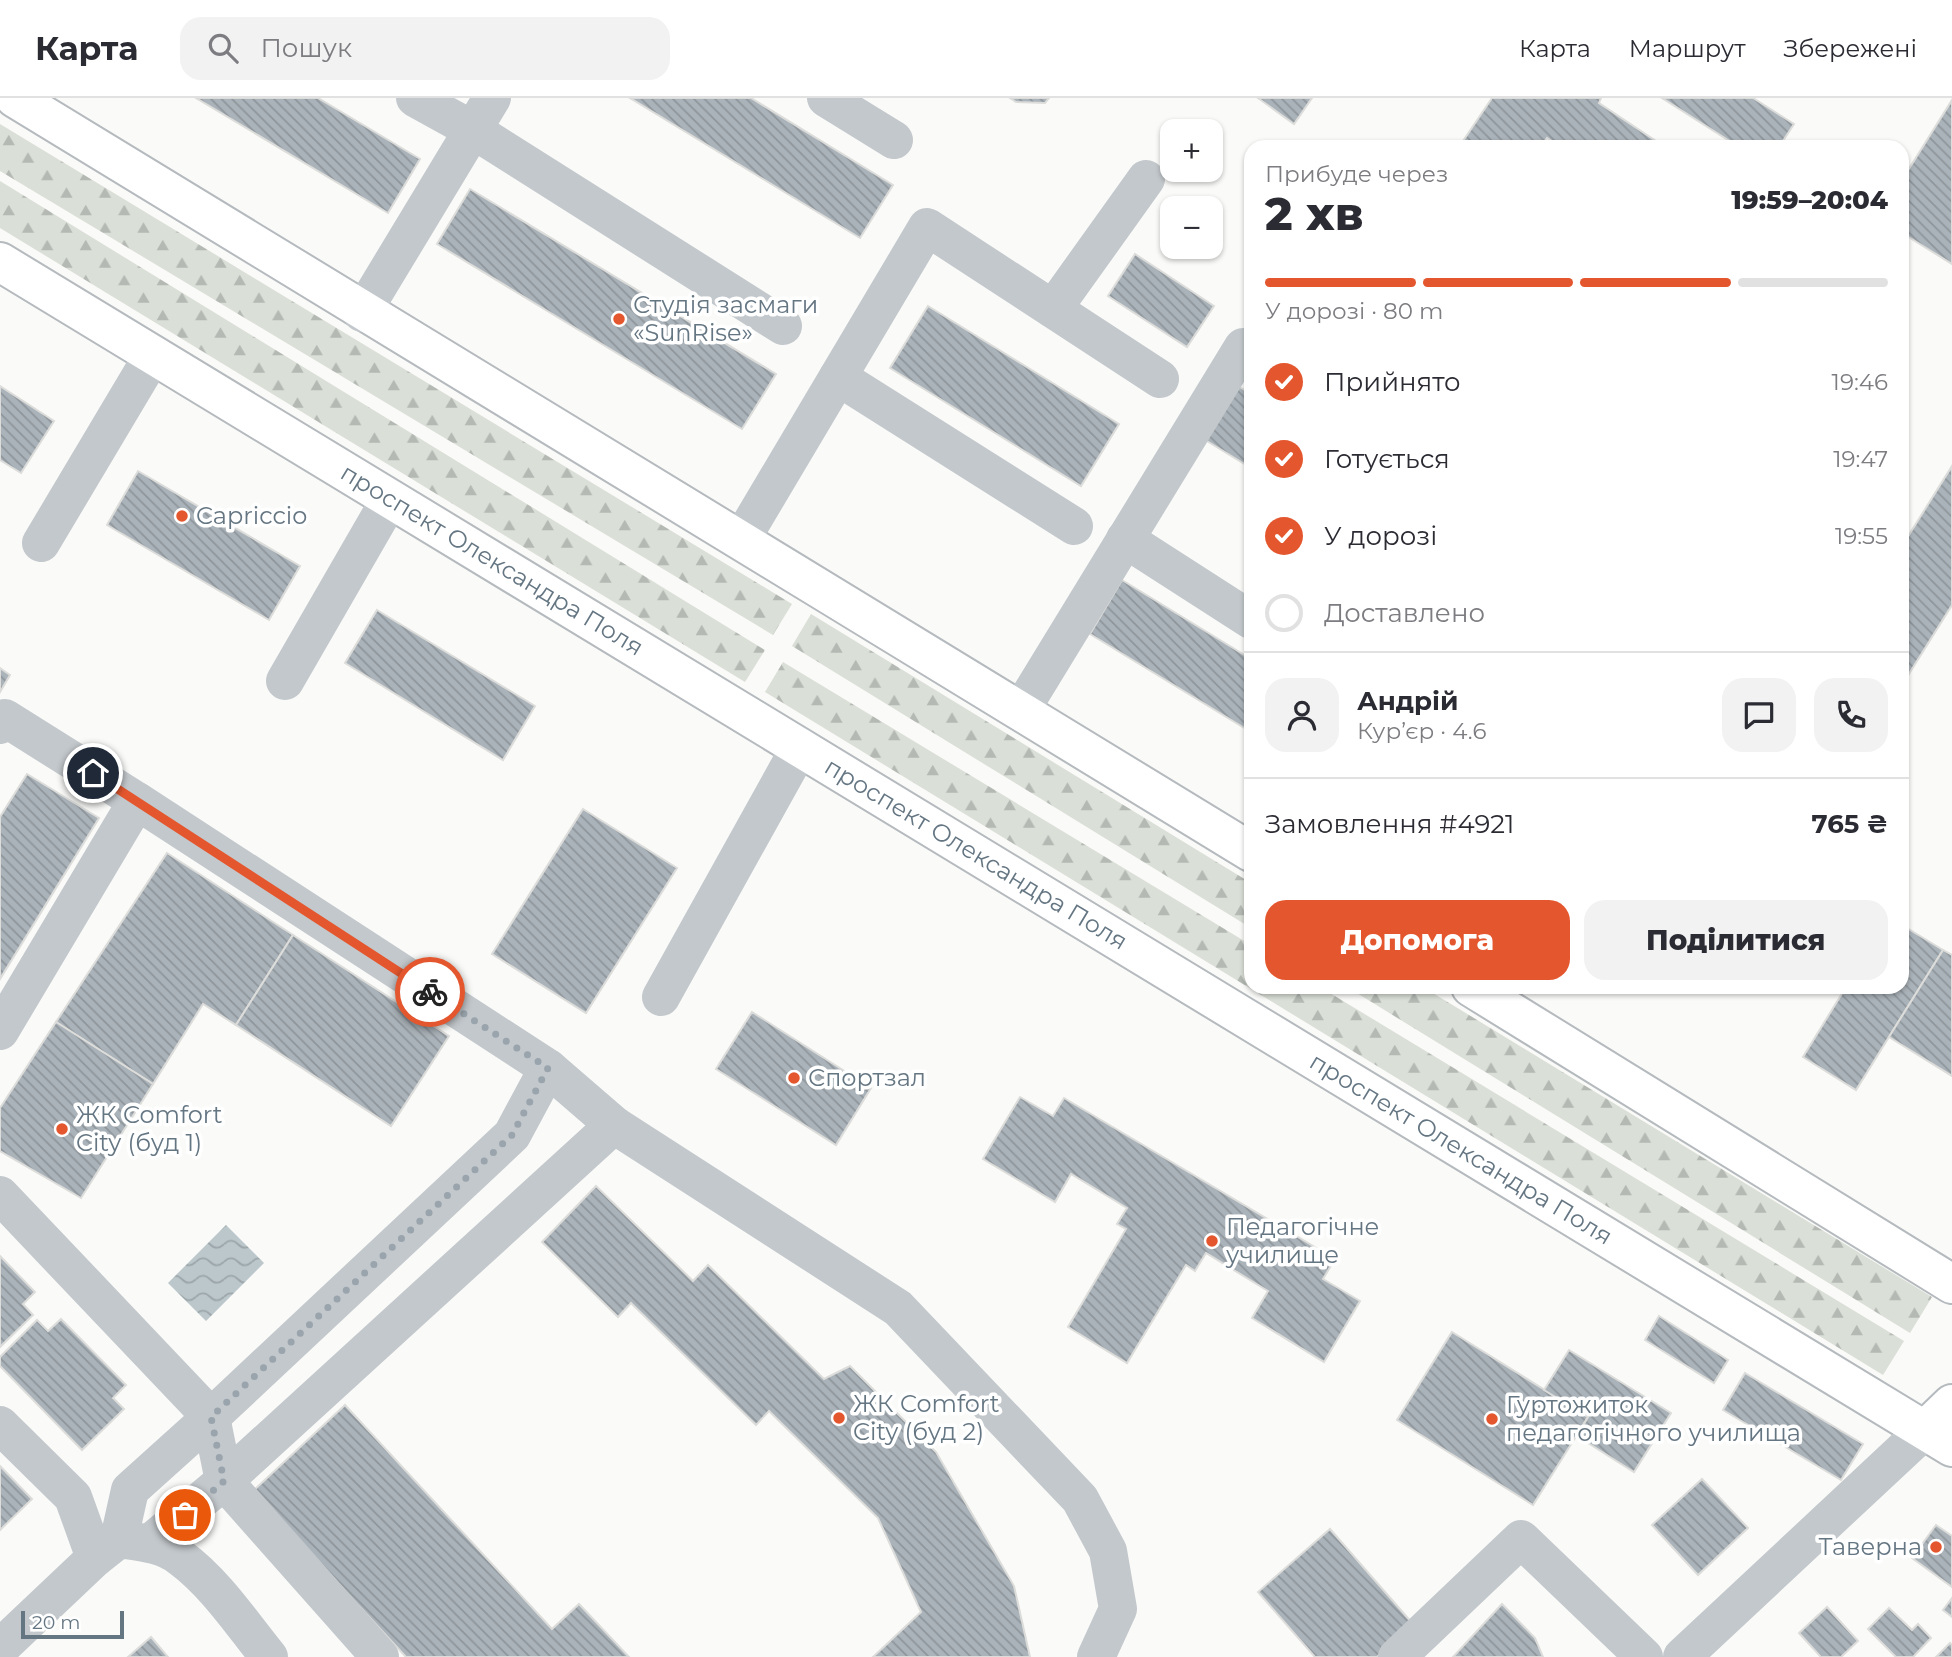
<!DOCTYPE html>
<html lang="uk">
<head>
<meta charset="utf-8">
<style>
	:root { --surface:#fff; --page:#f2f2f3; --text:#2b2b33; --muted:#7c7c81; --line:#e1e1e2; --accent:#e4572e }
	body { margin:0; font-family:Montserrat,sans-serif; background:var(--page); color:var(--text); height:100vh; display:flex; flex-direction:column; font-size:26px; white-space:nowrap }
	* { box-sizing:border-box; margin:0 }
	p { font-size:23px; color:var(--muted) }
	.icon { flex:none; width:38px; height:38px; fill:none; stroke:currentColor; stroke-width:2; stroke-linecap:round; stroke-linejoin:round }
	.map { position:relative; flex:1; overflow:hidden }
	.side { position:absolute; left:1244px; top:42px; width:665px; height:854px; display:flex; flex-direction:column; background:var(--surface); border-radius:21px; box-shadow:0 2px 5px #0004 }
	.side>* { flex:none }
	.controls { position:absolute; left:1160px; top:21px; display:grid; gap:14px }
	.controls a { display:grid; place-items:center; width:63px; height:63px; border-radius:14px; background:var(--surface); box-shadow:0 2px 5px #0004; font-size:35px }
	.scale { position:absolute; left:21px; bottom:18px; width:103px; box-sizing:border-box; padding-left:7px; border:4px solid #657683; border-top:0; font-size:19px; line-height:24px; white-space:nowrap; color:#657683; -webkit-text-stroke:5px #fff; paint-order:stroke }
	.pin { position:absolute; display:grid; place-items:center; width:60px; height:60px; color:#fff; margin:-30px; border:4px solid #fff; border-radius:50%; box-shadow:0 2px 7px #0007 }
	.courier { position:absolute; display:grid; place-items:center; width:70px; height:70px; margin:-35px; border:5px solid #e4572e; border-radius:50%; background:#fff; color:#222; box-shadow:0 2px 9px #0007 }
	.summary em { font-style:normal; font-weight:800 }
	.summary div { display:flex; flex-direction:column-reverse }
	.summary { display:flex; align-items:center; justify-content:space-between; height:119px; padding:0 21px }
	h1 { font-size:46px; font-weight:800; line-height:52px }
	.bar { display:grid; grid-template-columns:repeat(4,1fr); gap:10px 7px; align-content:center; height:84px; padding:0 21px }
	.bar i { height:9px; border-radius:5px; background:var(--line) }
	.bar .active { background:var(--accent) }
	.bar p { grid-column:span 4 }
	.line { display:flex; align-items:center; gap:18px; padding:0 21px; border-top:2px solid var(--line) }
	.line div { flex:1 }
	.round { display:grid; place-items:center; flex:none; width:74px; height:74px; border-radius:21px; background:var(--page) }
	ol { padding:0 21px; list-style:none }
	li { display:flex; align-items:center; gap:21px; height:77px }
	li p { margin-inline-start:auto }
	li .icon { padding:7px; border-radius:50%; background:var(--accent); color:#fff; stroke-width:4 }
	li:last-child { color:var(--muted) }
	li i { width:38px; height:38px; border:4px solid var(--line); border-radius:50% }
	.action { display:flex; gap:14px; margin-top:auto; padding:14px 21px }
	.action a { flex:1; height:80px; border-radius:21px; background:var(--accent); color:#fff; font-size:28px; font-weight:800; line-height:80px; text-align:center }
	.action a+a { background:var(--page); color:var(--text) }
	header { display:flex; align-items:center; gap:42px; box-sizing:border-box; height:98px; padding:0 35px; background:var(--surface); border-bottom:2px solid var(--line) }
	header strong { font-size:33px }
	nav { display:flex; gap:38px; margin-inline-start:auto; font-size:24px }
	.search { width:490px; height:63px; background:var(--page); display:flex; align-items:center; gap:18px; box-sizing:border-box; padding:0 24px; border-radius:21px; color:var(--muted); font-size:26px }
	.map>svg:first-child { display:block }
	.forest { fill:url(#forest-firs) }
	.water { fill:url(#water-waves) }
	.building { fill:url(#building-back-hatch); stroke:#dcdcda; stroke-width:2 }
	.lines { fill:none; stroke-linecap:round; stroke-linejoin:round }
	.major-casing { stroke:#b5babe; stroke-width:42 }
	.minor { stroke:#c3c8cc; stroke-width:38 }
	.major { stroke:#fff; stroke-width:38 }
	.done { stroke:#99a4ac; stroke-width:7; stroke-dasharray:0 12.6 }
	.route { stroke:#e4572e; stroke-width:9 }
	.poi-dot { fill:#e4572e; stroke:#fff; stroke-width:2.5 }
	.labels { text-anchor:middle; stroke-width:7; stroke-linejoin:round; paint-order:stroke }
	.poi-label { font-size:24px; fill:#657683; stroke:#fff; text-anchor:start }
	.street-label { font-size:24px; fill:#657683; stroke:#fff }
</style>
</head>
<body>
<header>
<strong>Карта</strong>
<div class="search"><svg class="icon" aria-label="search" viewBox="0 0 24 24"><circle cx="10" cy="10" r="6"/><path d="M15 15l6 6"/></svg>Пошук</div>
<nav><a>Карта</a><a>Маршрут</a><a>Збережені</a></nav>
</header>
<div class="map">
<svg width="1952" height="1559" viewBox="0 0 1952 1559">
	<defs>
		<pattern id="forest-firs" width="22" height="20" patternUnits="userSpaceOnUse" patternTransform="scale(1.75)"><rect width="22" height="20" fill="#dadfd7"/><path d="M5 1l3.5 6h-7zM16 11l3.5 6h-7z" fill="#b4b9b4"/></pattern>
		<pattern id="water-waves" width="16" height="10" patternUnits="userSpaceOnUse" patternTransform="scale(1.75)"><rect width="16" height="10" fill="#bbc7cb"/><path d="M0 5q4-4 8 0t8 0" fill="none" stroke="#9ca6aa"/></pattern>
		<pattern id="building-back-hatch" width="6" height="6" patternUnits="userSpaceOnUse" patternTransform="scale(1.75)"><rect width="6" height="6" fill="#aab3b9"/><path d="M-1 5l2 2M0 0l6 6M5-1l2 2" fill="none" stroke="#8e969c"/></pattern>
	</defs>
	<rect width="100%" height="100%" fill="#fafaf8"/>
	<g class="forest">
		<polygon points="0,26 792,506 773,537 0,73"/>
		<polygon points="0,83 765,552 745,584 0,130"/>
		<polygon points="811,516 1251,785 1251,830 792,548"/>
		<polygon points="783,564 1251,847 1251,889 1320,889 1904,1243 1883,1277 765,594"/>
		<polygon points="1347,889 1423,889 1932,1199 1910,1235"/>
	</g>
	<polygon class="water" points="226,1127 264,1165 206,1223 168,1185"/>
	<g class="building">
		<polygon points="196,0 318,0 420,61 388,115"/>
		<polygon points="630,0 751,0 893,87 860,140"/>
		<polygon points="1010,0 1049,0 1045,5 1016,4"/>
		<polygon points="1258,0 1312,0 1294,26"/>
		<polygon points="1492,0 1601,0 1599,5 1665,49 1560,49 1547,40 1541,49 1459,49"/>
		<polygon points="1662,0 1753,0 1794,26 1779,49 1739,49"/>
		<polygon points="1952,2 1952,166 1902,135 1902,82"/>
		<polygon points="470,91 776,276 742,331 437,146"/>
		<polygon points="1135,156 1214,208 1187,249 1108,198"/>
		<polygon points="928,208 1119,326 1081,388 890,270"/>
		<polygon points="1235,286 1251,296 1251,370 1202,340"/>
		<polygon points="0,288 54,323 21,375 0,362"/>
		<polygon points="1952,368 1952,507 1902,587 1902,448"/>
		<polygon points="138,373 300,468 269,522 107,427"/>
		<polygon points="1122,482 1251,561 1251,634 1090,536"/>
		<polygon points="377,512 535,608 503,662 345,565"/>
		<polygon points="0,570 10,577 0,594"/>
		<polygon points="27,676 99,720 0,881 0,719"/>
		<polygon points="583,711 677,770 586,915 492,856"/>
		<polygon points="167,755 293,837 236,927 203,906 153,986 56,924"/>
		<polygon points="1902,827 1943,852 1856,992 1803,959 1846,889 1902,889"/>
		<polygon points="293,837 449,938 391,1028 236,927"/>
		<polygon points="1943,852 1952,857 1952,978 1889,939"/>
		<polygon points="752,914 871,990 836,1047 716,971"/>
		<polygon points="56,924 153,986 81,1100 0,1053 0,1010"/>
		<polygon points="1020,999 1053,1018 1064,1000 1335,1161 1323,1181 1360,1203 1324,1264 1252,1220 1268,1193 1206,1155 1195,1173 1186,1167 1127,1265 1068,1229 1126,1131 1117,1126 1127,1110 1071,1076 1055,1104 983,1061"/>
		<polygon points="596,1088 693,1183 708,1167 824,1281 850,1268 936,1354 1014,1488 1030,1559 873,1559 921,1514 878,1420 769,1313 756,1327 631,1205 618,1219 542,1144"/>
		<polygon points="0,1158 35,1194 23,1206 33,1217 0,1249"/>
		<polygon points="1659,1218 1728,1262 1714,1285 1645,1242"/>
		<polygon points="61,1221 126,1287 113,1300 124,1311 82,1352 0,1268 0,1259 37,1222 48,1233"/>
		<polygon points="1452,1234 1588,1319 1533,1407 1397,1322"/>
		<polygon points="1569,1252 1671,1315 1634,1374 1577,1338 1588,1319 1544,1292"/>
		<polygon points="1745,1275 1863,1346 1841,1382 1723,1312"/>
		<polygon points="345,1307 552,1531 579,1506 629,1559 406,1559 253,1393"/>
		<polygon points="0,1368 32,1401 0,1432"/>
		<polygon points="1702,1381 1748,1430 1698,1477 1652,1427"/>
		<polygon points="1936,1427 1952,1438 1952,1489 1912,1460"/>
		<polygon points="1330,1431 1413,1526 1377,1559 1315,1559 1258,1494"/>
		<polygon points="1952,1500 1952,1519 1943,1512"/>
		<polygon points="1502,1506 1535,1540 1543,1559 1453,1559"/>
		<polygon points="1827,1509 1858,1543 1841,1559 1821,1559 1799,1535"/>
		<polygon points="1889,1510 1912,1532 1918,1526 1931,1540 1913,1559 1896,1559 1868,1531"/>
		<polygon points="151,1539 168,1559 128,1559"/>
		<polygon points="1950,1545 1952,1547 1952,1559 1936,1559"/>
	</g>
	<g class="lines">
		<defs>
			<g id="major">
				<path d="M15 0C426 254 840 501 1251 754"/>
				<polyline points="0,164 1952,1349"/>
				<polyline points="1471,889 1952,1186"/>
				<polyline points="1925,1332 1952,1306"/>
			</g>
		</defs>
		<use href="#major" class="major-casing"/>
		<g class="minor">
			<polyline points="415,0 473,32 783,228"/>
			<polyline points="826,0 894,42"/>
			<polyline points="1053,211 1146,81"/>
			<polyline points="362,215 492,0"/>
			<polyline points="838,279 1074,428"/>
			<polyline points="1125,441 1251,522"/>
			<polyline points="741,442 927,129 1160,281"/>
			<polyline points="41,445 153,257"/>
			<polyline points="285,583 390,401"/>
			<polyline points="1021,612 1243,249 1251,254"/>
			<polyline points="0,627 5,620 137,703"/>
			<polyline points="661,899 800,649"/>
			<polyline points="0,933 137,703 548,970 512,1037 211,1319 130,1392 119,1441"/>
			<polyline points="548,970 614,1027"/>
			<polyline points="0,1097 211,1319 224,1383 380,1559"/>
			<polyline points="0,1327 73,1399 95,1460"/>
			<polyline points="150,1445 224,1383 614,1027 898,1210 1080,1401 1108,1453 1118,1511 1096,1559"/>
			<path d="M0 1550 95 1460 119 1441C140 1444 164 1446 181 1460 216 1486 242 1526 269 1559"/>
			<polyline points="1397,1559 1521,1441 1644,1559"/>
			<polyline points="1682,1559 1925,1332"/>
		</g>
		<use href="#major" class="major"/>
	</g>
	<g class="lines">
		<polyline class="done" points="185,1417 224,1383 211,1319 512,1037 548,970 430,894"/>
		<polyline class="route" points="93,675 430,894"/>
	</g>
	<g class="poi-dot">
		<circle cx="619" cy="221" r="7"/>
		<circle cx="182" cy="418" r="7"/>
		<circle cx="794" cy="980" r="7"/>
		<circle cx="62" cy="1031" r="7"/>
		<circle cx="1212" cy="1143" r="7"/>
		<circle cx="839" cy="1320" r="7"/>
		<circle cx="1492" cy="1321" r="7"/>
		<circle cx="1936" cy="1449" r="7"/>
	</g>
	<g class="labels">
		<g class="poi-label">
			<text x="633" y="215">Студія засмаги<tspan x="633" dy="28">«SunRise»</tspan></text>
			<text x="196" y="426">Capriccio</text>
			<text x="808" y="988">Спортзал</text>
			<text x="76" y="1025">ЖК Comfort<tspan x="76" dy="28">City (буд 1)</tspan></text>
			<text x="1226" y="1137">Педагогічне<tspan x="1226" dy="28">училище</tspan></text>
			<text x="853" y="1314">ЖК Comfort<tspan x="853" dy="28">City (буд 2)</tspan></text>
			<text x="1506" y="1315">Гуртожиток<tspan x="1506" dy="28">педагогічного училища</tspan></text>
			<text x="1922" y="1457" text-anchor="end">Таверна</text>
		</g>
		<g class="street-label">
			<text transform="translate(492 462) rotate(31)" y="8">проспект Олександра Поля</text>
			<text transform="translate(976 756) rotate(31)" y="8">проспект Олександра Поля</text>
			<text transform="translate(1461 1051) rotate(31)" y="8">проспект Олександра Поля</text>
		</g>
	</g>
</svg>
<div class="controls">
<a>+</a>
<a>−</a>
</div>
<div class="scale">20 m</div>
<div class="pin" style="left:185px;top:1417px;background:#ea580c"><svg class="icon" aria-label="bag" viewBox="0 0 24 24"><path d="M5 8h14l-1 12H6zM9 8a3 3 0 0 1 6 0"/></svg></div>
<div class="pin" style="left:93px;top:675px;background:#1f2937"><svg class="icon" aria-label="home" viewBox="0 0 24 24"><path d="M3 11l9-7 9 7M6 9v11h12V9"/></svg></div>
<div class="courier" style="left:430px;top:894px"><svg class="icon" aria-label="bike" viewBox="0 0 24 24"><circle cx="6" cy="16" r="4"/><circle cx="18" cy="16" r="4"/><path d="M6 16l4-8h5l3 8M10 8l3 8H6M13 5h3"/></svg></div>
<section class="side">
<div class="summary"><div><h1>2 хв</h1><p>Прибуде через</p></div><em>19:59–20:04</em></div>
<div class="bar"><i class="active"></i><i class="active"></i><i class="active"></i><i></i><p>У дорозі · 80 m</p></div>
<ol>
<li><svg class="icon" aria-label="check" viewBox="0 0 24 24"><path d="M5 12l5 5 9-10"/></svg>Прийнято<p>19:46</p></li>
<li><svg class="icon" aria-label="check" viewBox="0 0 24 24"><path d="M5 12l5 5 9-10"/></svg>Готується<p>19:47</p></li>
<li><svg class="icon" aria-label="check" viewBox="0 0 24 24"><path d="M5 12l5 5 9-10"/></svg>У дорозі<p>19:55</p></li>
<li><i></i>Доставлено</li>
</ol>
<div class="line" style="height:126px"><a class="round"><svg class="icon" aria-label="person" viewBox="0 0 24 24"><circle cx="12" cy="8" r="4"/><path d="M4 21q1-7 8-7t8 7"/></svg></a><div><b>Андрій</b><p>Кур’єр · 4.6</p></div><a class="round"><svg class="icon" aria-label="chat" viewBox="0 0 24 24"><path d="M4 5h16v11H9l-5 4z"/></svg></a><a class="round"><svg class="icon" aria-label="phone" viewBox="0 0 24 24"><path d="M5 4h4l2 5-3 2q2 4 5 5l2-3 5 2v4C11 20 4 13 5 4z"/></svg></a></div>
<div class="line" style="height:91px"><div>Замовлення #4921</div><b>765 ₴</b></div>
<div class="action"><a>Допомога</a><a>Поділитися</a></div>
</section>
</div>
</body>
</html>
